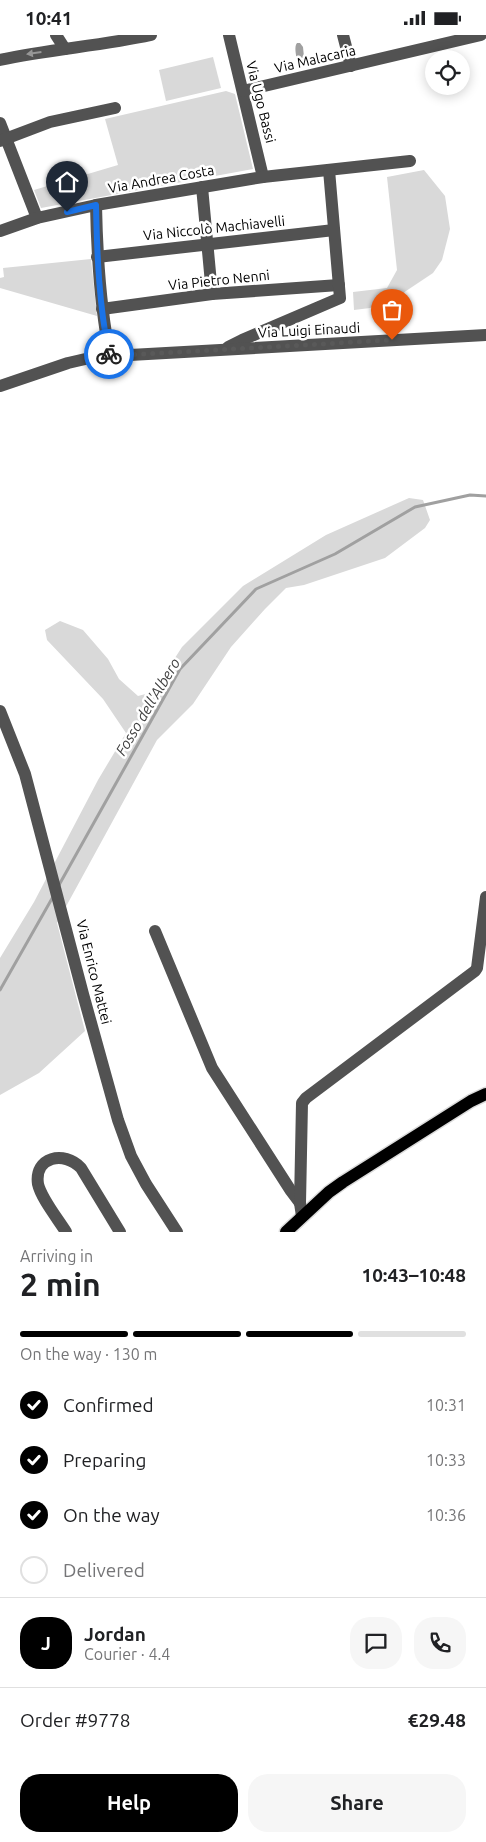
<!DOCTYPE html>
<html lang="en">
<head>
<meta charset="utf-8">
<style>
	:root { --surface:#fff; --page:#f6f6f6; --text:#202124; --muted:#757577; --line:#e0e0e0; --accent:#000 }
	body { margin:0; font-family:Ubuntu,sans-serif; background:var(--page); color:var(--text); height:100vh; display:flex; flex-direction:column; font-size:19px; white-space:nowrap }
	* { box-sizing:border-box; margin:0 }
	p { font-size:16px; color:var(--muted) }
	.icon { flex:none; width:28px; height:28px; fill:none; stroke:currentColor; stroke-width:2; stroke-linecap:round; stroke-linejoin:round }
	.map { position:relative; height:1197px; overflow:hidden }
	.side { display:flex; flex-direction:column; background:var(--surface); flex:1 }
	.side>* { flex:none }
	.controls { position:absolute; left:425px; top:15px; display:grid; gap:10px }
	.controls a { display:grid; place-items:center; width:45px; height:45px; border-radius:50%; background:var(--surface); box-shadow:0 2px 12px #0003; font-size:25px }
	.pin { position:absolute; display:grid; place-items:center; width:42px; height:42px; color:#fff; margin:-51px -21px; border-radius:50% 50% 50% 0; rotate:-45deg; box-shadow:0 0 5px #0007 }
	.pin .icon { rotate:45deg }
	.courier { position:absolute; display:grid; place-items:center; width:50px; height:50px; margin:-25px; border:4px solid #1a73e8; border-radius:50%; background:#fff; color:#222; box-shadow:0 1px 6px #0007 }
	.overview em { font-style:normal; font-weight:700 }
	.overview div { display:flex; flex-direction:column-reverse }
	.overview { display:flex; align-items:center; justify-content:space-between; height:85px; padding:0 20px }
	h1 { font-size:32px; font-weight:700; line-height:38px }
	.bar { display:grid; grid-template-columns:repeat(4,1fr); gap:8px 5px; align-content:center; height:60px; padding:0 20px }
	.bar i { height:6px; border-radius:4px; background:var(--line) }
	.bar .on { background:var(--accent) }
	.bar p { grid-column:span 4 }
	.line { display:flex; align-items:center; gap:12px; padding:0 20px; border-top:1px solid var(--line) }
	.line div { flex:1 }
	.round { display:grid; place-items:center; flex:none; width:52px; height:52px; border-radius:20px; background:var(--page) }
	ol { padding:0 20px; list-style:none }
	li { display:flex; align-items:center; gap:15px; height:55px }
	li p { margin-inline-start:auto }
	li .icon { padding:5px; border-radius:50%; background:var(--accent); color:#fff; stroke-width:4 }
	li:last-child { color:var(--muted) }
	li i { width:28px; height:28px; border:2px solid var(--line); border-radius:50% }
	.action { display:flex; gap:10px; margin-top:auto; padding:10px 20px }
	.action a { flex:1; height:58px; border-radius:20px; background:var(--accent); color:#fff; font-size:20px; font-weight:700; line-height:58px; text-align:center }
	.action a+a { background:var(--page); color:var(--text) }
	.status { display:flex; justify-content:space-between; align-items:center; height:35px; padding:0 25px; background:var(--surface); direction:ltr }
	.status svg { height:14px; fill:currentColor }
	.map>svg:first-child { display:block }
	.green { fill:#d9d9d9 }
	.water { fill:#a0a0a0 }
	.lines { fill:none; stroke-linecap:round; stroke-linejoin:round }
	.stream { stroke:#a0a0a0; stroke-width:3 }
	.major-casing { stroke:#dbdbdb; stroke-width:15 }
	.minor { stroke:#525252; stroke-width:12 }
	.major { stroke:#000; stroke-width:12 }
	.oneway { fill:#979797 }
	.done { stroke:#595959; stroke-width:5; stroke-dasharray:0 9 }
	.route { stroke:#1a73e8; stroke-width:6 }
	.labels { text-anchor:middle; stroke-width:5; stroke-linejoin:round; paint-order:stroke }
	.street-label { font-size:14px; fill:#000; stroke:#fff }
	.water-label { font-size:15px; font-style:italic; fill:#414141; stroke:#fff }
</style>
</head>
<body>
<div class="status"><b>10:41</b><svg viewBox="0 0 49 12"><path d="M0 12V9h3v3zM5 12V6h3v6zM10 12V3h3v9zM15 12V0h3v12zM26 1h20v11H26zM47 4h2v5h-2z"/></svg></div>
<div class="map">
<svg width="486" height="1197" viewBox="0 0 486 1197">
	<rect width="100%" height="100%" fill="#fff"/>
	<g class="green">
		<polygon points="213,22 221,53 166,66 159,35"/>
		<polygon points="226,56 235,59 253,134 41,173 34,155 118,130 105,84"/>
		<polygon points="424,135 445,161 450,194 442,225 433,238 397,262 370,273 354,275 353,257 387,253 397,235 387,142"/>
		<polygon points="91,224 97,281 0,253 0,243 4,242 3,233"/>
		<polygon points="409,463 423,465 430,485 425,493 385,523 304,550 286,553 265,574 231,612 193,669 157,705 57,888 85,996 39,1038 0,1060 0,923 34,867 98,745 126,698 103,664 47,605 45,595 60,586 83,595 108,624 119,644 138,661 153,657 182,612 243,551 326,500"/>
	</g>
	<path class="water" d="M297 8H300L303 12 304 22 299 26 297 25C296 20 294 11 297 8Z"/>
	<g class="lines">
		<g class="stream">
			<polyline points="59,850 180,634 256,554 335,519 415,472 470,460 486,461"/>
			<polyline points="0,955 54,860"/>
		</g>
		<defs>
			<polyline id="major" points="286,1197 329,1157 343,1147 471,1066 486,1059"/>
		</defs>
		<use href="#major" class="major-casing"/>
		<g class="minor">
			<polyline points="56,0 65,14"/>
			<polyline points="229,0 263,142"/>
			<polyline points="343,0 351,31"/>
			<path d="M0 25C50 14 101 11 151 0"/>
			<polyline points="243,56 481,0"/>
			<polyline points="0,88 37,183"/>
			<polyline points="0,106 50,87 115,73"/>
			<polyline points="202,152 212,259"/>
			<path d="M96 170C97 221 100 271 110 321"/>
			<polyline points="0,196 37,183 96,170 263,142 410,126"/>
			<polyline points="97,222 334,195"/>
			<polyline points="102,274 212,259 339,250"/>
			<polyline points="228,312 242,305 340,263 329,135"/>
			<polyline points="0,351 68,328 94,322 486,300"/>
			<polyline points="0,676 25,739 83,959 118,1085 131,1121 146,1149 177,1197"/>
			<polyline points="155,896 212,1033 291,1156 300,1168"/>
			<polyline points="302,1181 300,1168 302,1068 306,1063 475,936 477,933 486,862"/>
			<path d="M66 1197C58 1184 41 1163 38 1149 34 1122 64 1115 81 1133L120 1197"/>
		</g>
		<use href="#major" class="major"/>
	</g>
	<defs><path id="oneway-solid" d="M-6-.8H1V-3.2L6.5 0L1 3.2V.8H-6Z" transform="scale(1.25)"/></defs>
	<use class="oneway" href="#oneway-solid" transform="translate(34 18) rotate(172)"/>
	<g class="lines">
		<polyline class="done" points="109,319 110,321 392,305"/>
		<path class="route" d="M67 177 96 170C97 220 99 270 109 319"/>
	</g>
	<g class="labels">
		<g class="street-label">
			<text transform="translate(315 24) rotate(-13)" y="5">Via Malacaria</text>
			<text transform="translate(261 67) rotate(76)" y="5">Via Ugo Bassi</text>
			<text transform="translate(161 144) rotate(-10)" y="5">Via Andrea Costa</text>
			<text transform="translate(214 193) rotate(-6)" y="5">Via Niccolò Machiavelli</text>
			<text transform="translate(219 245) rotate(-6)" y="5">Via Pietro Nenni</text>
			<text transform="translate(309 295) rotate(-3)" y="5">Via Luigi Einaudi</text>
			<text transform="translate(94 937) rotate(76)" y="5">Via Enrico Mattei</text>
		</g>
		<g class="water-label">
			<text transform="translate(148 672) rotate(-59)" y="5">Fosso dell'Albero</text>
		</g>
	</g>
</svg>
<div class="controls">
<a><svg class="icon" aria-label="locate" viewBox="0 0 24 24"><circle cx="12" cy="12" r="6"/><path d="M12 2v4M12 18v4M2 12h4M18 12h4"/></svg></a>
</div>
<div class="pin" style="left:392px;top:305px;background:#ea580c"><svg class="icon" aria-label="bag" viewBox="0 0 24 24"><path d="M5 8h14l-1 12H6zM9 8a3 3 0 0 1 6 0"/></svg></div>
<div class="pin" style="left:67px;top:177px;background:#1f2937"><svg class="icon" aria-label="home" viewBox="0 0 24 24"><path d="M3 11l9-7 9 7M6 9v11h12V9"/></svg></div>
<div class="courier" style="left:109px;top:319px"><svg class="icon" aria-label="bike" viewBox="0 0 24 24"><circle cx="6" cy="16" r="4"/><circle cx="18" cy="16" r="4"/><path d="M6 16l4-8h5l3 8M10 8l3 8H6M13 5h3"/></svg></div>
</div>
<section class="side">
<div class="overview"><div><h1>2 min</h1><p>Arriving in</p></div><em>10:43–10:48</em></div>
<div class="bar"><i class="on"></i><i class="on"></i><i class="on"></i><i></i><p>On the way · 130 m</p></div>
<ol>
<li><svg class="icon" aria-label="check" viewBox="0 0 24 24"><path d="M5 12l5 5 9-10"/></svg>Confirmed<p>10:31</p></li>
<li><svg class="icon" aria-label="check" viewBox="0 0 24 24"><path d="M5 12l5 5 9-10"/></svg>Preparing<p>10:33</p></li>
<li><svg class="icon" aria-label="check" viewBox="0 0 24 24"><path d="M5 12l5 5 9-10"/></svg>On the way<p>10:36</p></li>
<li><i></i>Delivered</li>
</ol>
<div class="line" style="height:90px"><b class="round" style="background:var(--accent);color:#fff">J</b><div><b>Jordan</b><p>Courier · 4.4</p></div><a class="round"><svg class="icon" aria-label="chat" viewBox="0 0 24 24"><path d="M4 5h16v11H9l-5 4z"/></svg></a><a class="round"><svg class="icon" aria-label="phone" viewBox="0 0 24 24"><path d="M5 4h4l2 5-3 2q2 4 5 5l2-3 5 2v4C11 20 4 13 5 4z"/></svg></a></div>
<div class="line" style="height:65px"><div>Order #9778</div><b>€29.48</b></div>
<div class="action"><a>Help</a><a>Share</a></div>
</section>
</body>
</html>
